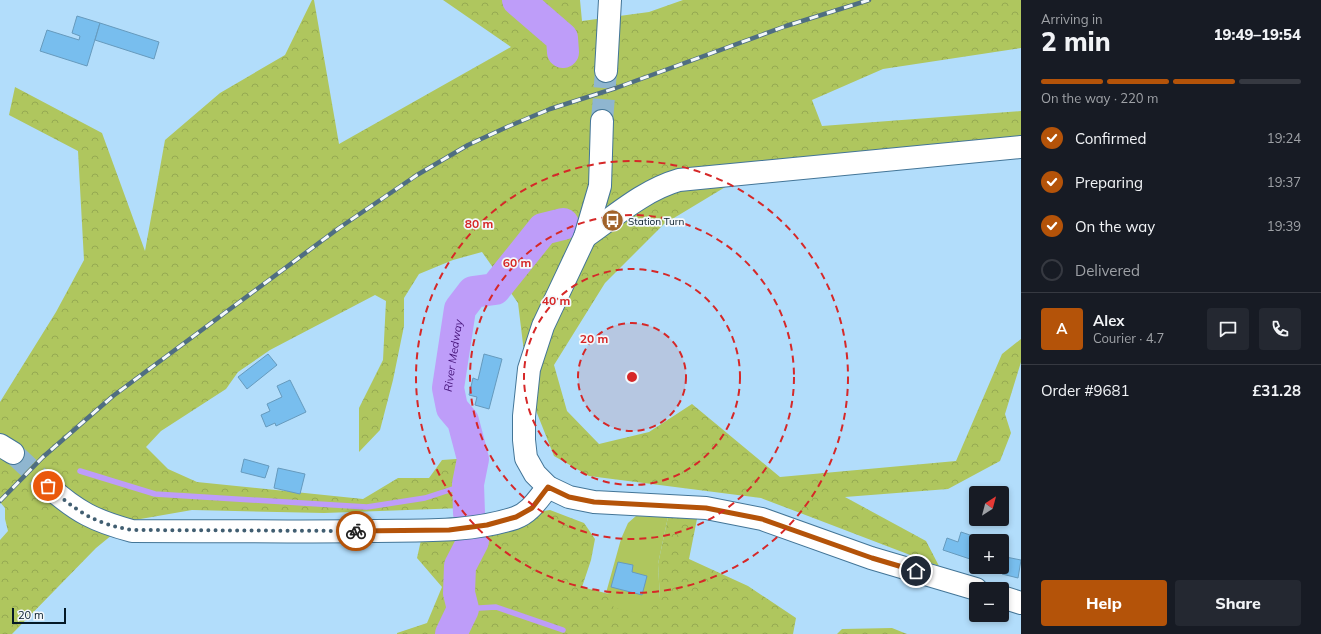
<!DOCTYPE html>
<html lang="en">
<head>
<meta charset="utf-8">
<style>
	:root { --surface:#171b24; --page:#242831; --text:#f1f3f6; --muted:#9ea1a6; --line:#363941; --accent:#b45309 }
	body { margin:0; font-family:Mulish,sans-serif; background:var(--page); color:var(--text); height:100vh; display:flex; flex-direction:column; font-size:15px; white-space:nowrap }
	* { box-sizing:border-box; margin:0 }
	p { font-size:13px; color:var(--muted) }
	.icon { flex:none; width:22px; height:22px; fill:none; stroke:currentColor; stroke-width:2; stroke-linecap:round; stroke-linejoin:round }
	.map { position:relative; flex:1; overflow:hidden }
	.sheet { display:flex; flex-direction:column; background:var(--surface); width:300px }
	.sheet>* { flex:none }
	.needle { width:26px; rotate:36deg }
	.tools { position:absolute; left:969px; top:486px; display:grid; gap:8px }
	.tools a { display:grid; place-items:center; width:40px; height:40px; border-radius:4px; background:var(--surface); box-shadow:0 2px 6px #0003; font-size:20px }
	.scale { position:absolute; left:12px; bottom:10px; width:54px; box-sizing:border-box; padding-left:4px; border:2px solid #041926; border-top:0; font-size:11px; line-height:14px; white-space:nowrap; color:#041926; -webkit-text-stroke:3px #f3f8fc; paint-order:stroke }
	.pin { position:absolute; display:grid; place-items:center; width:34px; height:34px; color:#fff; margin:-17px; border:2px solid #fff; border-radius:50%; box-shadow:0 1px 4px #0007 }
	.courier { position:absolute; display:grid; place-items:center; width:40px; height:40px; margin:-20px; border:3px solid #b45309; border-radius:50%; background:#fff; color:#222; box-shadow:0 1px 5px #0007 }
	.headline em { font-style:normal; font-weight:800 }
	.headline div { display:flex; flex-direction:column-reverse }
	.headline { display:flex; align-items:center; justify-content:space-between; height:68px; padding:0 20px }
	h1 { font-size:26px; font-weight:800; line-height:30px }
	.bar { display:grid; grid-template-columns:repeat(4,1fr); gap:6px 4px; align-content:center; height:48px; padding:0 20px }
	.bar i { height:5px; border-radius:3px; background:var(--line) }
	.bar .selected { background:var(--accent) }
	.bar p { grid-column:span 4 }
	.line { display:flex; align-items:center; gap:10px; padding:0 20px; border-top:1px solid var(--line) }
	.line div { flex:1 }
	.round { display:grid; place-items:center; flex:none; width:42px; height:42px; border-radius:4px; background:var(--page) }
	ol { padding:0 20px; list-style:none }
	li { display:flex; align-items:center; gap:12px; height:44px }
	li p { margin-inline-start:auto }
	li .icon { padding:4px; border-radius:50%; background:var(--accent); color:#fff; stroke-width:4 }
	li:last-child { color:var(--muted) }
	li i { width:22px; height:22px; border:2px solid var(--line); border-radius:50% }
	.button { display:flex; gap:8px; margin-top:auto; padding:8px 20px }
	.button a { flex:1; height:46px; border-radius:4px; background:var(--accent); color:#fff; font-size:16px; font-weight:800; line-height:46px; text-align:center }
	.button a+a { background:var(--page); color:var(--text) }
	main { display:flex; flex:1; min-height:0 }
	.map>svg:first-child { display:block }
	.forest { fill:url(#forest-crowns) }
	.green { fill:#afc65e }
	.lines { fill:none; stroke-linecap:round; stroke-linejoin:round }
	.stream { stroke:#be9df9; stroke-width:5.5 }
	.river { stroke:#be9df9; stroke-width:32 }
	.building { fill:#78beee; stroke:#669abd }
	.minor-tunnel { stroke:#8fb6d0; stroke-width:22; stroke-dasharray:22 11; stroke-linecap:butt }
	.major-tunnel { stroke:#8fb6d0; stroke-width:22; stroke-dasharray:22 11; stroke-linecap:butt }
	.minor-casing { stroke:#437597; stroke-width:24 }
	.major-casing { stroke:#437597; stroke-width:24 }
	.minor { stroke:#fff; stroke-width:22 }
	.major { stroke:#fff; stroke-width:22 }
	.rail-casing { stroke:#4f6e82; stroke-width:4.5 }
	.rail { stroke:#f3f8fc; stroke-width:3; stroke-dasharray:9; stroke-linecap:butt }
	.done { stroke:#415e71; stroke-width:4; stroke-dasharray:0 7.2 }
	.route { stroke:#b45309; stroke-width:5 }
	.ring { fill:none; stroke:#d62828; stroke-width:2; stroke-dasharray:7 5 }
	.labels { text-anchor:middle; stroke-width:3.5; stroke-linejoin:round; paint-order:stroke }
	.poi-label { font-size:10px; fill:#041926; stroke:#f3f8fc; text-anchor:start }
	.water-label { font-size:11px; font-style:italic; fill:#451379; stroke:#f3f8fc }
	.centre { fill:#d62828; stroke:#f3f8fc; stroke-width:2 }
	.ring-label { font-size:12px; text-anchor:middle; font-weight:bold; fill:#d62828; stroke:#f3f8fc; stroke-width:3.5; stroke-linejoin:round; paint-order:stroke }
</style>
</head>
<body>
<main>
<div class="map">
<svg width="1021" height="634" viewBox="0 0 1021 634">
	<defs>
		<pattern id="forest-crowns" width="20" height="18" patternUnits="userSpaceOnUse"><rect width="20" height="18" fill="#afc65e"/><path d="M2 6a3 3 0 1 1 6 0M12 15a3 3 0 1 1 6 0" fill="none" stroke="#95aa52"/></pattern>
	</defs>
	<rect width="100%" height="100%" fill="#b2ddfb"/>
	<g class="forest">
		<polygon points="312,0 314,0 339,144 511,47 443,0 580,0 582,21 649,12 683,0 1021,0 1021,48 883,69 812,100 822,126 1021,111 1021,157 727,186 664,224 605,283 554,365 567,411 599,444 649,432 692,404 780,477 956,461 1002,354 1021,339 1021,362 1005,414 1011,433 1000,461 948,489 845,497 926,541 939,566 761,498 589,476 554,456 529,393 518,303 482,252 453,260 419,274 404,298 404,326 393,380 380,430 359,452 359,408 383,360 386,301 375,295 270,350 238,372 226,389 161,431 146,447 168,469 197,482 363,499 398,478 429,478 442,460 470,458 466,501 463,508 324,513 192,510 129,521 96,548 12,634 0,634 0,540 8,531 5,519 5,508 0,502 0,402 56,312 84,260 78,151 9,115 15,87 102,133 145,251 165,140 220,93 285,55"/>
		<polygon points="550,510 584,523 595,539 591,560 582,587 609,594 660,599 658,564 668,517 697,519 689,559 748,586 796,618 793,634 397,634 397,633 427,623 442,587 417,558 421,540 537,512"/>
		<polygon points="892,628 907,634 837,634 842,629"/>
	</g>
	<polygon class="green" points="636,516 668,517 658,564 660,599 646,614 614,608 609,594 606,593 621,539 628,523"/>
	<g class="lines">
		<g class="stream">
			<polyline points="80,471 155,494 367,507 425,498 468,484"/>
			<polyline points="463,609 496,607 563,630"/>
		</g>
		<g class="river">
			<polyline points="518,0 562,38 563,52"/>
			<path id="s1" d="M469 513 468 484 473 459 463 421 452 408 448 388 460 309 473 292 495 289 543 229 563 224"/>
			<polyline points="451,634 463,609 459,593 460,566 473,541"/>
		</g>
	</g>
	<g class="building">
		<polygon points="77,16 100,23 87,66 40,51 47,30 79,40 80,36 72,33"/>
		<polygon points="100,23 159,42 154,59 95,40"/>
		<polygon points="268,354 277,365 247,389 238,377"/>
		<polygon points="484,354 502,359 489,409 475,405 477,397 469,395 473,378 478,380"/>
		<polygon points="290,380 306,412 276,426 275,423 266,427 261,415 270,411 267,404 282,397 277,386"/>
		<polygon points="244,459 269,466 265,478 241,472"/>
		<polygon points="278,468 305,474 300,494 274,488"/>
		<polygon points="961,532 988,541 976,541 976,557 975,556 973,560 943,550 947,538 958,542"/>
		<polygon points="1006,557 1021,560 1018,578 1002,574"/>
		<polygon points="618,562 633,565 632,572 647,576 642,595 611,587"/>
	</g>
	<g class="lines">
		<polyline class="minor-tunnel" points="13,453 48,486"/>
		<polyline class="major-tunnel" points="602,121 606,71"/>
		<defs>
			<g id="minor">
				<path d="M585 237C615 216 644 190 679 180L1021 147"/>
				<polyline points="0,445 13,453"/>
				<path d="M48 486C77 512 95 521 132 531 211 531 291 532 371 531 419 530 469 533 515 518 530 513 538 499 548 487"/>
			</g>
			<g id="major">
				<polyline points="606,71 610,0"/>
				<polyline points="602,121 600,186 585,237 543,326 529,369 524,416 524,440 526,458 535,474 548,487 569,497 594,502 706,508 762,519 871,558 976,589"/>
				<polyline points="1002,597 1021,603"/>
			</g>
		</defs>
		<use href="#minor" class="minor-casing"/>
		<use href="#major" class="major-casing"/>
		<use href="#minor" class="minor"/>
		<use href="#major" class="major"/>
		<defs>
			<polyline id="rail" points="0,501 43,457 113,396 339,228 417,175 468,145 507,127 550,109 616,88 786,26 869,0"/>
		</defs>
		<use href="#rail" class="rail-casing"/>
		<use href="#rail" class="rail"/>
	</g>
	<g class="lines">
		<path class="done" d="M48 486C66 502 84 517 107 524 115 527 123 528 132 530L356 531"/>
		<polyline class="route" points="356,531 449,530 487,525 516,517 532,508 548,487 569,497 594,502 706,508 762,519 872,558 916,571"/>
	</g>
	<circle cx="632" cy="377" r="54" fill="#d62828" fill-opacity=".12"/>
	<g class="ring">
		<circle cx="632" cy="377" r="54"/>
		<circle cx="632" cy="377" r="108"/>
		<circle cx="632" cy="377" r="162"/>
		<circle cx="632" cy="377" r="216"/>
	</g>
	<defs>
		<symbol id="bus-disc" viewBox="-11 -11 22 22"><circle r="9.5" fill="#a16229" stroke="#f3f8fc"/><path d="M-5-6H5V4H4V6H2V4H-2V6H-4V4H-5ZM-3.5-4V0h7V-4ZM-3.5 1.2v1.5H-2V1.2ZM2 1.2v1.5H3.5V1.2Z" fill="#fff"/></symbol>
	</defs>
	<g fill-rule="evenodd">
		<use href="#bus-disc" x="600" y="208" width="25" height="25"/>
	</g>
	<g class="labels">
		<g class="poi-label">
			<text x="628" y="225">Station Turn</text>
		</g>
		<g class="water-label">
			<text dy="4" stroke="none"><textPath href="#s1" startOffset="164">River Medway</textPath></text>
		</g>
	</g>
	<circle cx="632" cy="377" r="6" class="centre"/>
	<g class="ring-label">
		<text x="479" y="228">80 m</text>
		<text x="517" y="267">60 m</text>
		<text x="556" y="305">40 m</text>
		<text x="594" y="343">20 m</text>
	</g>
</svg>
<div class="tools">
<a><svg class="needle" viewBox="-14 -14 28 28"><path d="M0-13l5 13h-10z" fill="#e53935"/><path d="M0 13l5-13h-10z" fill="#9ea1a6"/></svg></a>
<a>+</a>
<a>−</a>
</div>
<div class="scale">20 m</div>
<div class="pin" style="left:48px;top:486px;background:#ea580c"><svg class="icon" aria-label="bag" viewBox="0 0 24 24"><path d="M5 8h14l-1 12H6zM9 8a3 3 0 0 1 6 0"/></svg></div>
<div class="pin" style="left:916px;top:571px;background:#1f2937"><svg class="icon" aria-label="home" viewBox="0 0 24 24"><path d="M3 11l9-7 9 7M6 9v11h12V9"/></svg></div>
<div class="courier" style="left:356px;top:531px"><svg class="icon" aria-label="bike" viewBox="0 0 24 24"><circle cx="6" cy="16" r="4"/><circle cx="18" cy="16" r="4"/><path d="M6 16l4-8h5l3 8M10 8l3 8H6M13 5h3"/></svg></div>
</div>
<section class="sheet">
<div class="headline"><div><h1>2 min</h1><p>Arriving in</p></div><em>19:49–19:54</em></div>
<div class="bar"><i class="selected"></i><i class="selected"></i><i class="selected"></i><i></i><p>On the way · 220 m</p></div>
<ol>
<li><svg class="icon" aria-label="check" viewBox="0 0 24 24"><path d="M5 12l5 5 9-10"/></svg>Confirmed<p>19:24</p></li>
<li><svg class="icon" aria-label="check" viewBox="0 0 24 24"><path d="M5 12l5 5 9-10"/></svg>Preparing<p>19:37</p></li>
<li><svg class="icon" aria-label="check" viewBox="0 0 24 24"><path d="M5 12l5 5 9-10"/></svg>On the way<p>19:39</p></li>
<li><i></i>Delivered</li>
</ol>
<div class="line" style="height:72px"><b class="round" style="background:var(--accent);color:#fff">A</b><div><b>Alex</b><p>Courier · 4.7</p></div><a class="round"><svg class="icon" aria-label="chat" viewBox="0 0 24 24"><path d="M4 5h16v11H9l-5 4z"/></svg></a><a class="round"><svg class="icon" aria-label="phone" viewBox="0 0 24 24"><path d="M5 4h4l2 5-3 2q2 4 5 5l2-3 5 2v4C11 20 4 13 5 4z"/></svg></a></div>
<div class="line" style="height:52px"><div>Order #9681</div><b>£31.28</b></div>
<div class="button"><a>Help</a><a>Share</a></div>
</section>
</main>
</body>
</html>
